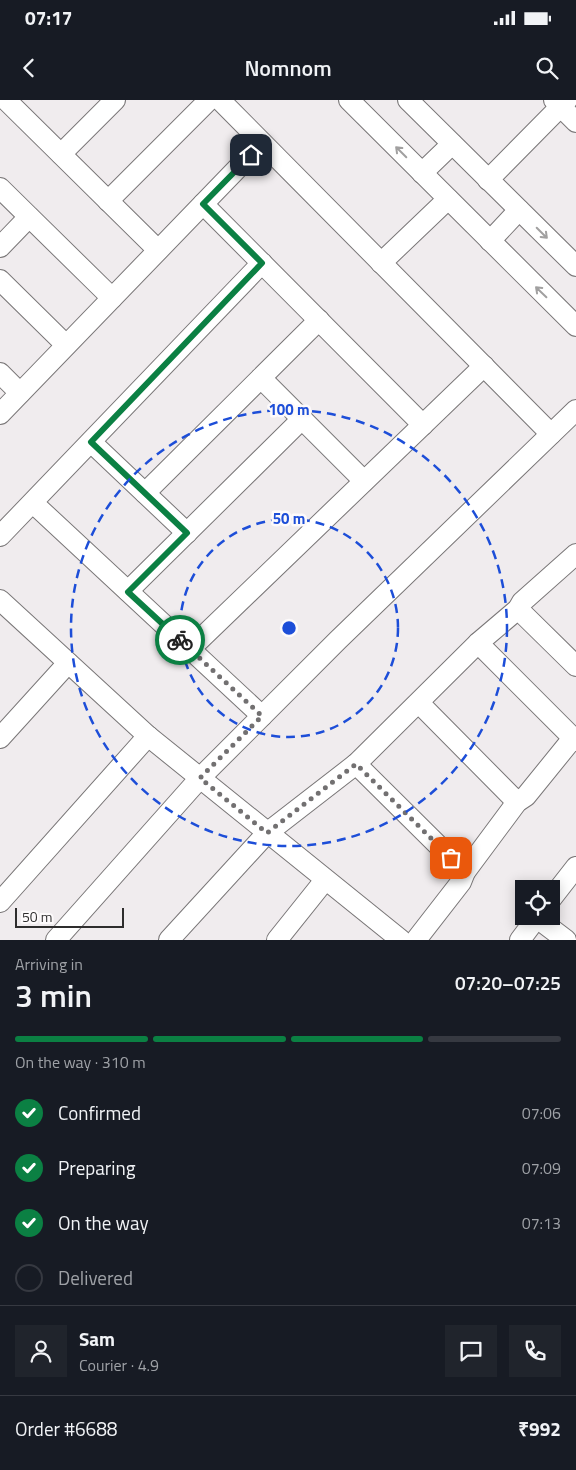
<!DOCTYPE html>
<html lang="en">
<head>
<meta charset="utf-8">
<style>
	:root { --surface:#171b24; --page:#20242c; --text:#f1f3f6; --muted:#9ea1a6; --line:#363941; --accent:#0b8043 }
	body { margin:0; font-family:"Titillium Web",sans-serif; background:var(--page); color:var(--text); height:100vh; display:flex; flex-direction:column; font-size:19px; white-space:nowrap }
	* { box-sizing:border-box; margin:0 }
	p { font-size:16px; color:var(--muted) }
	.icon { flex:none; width:28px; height:28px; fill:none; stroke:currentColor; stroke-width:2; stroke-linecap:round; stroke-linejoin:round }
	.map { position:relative; height:840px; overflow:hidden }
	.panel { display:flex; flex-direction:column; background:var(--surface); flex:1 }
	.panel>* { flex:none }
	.buttons { position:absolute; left:515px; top:780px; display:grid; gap:10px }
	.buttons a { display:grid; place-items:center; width:45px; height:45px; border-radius:0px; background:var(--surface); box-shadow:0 2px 12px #0003; font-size:25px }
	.scale { position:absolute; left:15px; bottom:12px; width:109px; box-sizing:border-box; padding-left:5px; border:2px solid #2e2d2d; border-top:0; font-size:14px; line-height:18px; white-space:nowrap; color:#2e2d2d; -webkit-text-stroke:4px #fdfafb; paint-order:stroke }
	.pin { position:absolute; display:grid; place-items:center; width:42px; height:42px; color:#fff; margin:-21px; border-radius:10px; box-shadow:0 2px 8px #0006 }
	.courier { position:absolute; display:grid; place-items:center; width:50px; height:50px; margin:-25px; border:4px solid #0b8043; border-radius:50%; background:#fff; color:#222; box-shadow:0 1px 6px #0007 }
	.headline em { font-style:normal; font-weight:600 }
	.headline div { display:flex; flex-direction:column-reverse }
	.headline { display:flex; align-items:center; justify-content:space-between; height:85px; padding:0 15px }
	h1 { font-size:32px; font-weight:600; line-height:38px }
	.bar { display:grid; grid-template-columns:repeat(4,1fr); gap:8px 5px; align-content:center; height:60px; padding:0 15px }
	.bar i { height:6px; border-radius:4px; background:var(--line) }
	.bar .on { background:var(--accent) }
	.bar p { grid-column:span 4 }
	.line { display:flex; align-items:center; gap:12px; padding:0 15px; border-top:1px solid var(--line) }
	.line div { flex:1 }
	.round { display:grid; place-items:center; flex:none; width:52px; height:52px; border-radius:0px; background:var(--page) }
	ol { padding:0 15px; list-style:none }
	li { display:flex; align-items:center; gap:15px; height:55px }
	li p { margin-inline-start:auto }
	li .icon { padding:5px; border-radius:50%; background:var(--accent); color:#fff; stroke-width:4 }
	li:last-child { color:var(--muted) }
	li i { width:28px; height:28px; border:2px solid var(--line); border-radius:50% }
	.status { display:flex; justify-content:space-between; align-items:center; height:35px; padding:0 25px; background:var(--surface); direction:ltr }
	.status svg { height:14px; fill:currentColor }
	header { display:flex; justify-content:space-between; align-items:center; height:65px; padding:0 15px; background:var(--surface); font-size:22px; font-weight:600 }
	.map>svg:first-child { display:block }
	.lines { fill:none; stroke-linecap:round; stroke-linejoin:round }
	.minor-casing { stroke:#797677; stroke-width:22 }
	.minor { stroke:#fff; stroke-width:20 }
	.oneway { stroke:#a1a0a0 }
	.done { stroke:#727071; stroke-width:5; stroke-dasharray:0 9 }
	.route { stroke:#0b8043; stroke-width:6 }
	.ring { fill:none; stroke:#1d4ed8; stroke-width:2.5; stroke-dasharray:9 6 }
	.centre { fill:#1d4ed8; stroke:#fdfafb; stroke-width:2.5 }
	.ring-label { font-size:15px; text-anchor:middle; font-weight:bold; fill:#1d4ed8; stroke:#fdfafb; stroke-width:5; stroke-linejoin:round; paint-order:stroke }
</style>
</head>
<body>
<div class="status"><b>07:17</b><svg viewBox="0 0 49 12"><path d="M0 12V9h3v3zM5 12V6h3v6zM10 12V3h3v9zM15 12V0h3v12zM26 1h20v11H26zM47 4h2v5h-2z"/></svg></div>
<header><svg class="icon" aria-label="back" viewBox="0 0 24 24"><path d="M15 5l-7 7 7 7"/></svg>Nomnom<svg class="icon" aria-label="search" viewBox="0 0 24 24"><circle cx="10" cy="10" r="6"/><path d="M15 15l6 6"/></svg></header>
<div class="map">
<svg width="576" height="840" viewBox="0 0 576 840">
	<rect width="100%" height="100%" fill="#f0ecee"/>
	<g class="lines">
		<defs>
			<g id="minor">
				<polyline points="6,0 158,150"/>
				<polyline points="220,0 551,334"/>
				<polyline points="349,0 576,226"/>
				<polyline points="408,0 576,166"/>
				<polyline points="554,0 576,22"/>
				<polyline points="61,54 115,0"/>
				<polyline points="422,73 452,44"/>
				<polyline points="488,80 567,0"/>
				<polyline points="0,88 112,198"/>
				<polyline points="108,101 209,0"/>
				<polyline points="203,104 423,325"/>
				<polyline points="490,141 519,110"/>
				<polyline points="0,147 29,117"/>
				<polyline points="381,163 448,99"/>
				<polyline points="0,180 66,245"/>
				<polyline points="0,273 20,293"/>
				<polyline points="261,278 364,381"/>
				<polyline points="0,314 262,43"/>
				<polyline points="91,342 187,433"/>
				<polyline points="145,393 319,220"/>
				<polyline points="33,403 262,616"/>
				<polyline points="0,436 262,163"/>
				<polyline points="128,491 302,319"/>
				<polyline points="0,500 148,636 401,840"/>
				<polyline points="518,509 576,566"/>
				<polyline points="478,543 576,641"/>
				<polyline points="190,549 484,266"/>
				<polyline points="419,603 517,702"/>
				<polyline points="0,638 68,563"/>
				<polyline points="356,664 465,772"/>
				<polyline points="551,799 576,767"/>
				<polyline points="0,802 148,636"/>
				<polyline points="537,818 566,840"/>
				<polyline points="56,840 200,678 338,540 576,310"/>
				<polyline points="169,840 267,733 356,664 478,543 518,509 522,502 576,454"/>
				<polyline points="277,840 325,780"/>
				<polyline points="416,840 461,782 465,772 517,702 526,696 573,638"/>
				<polyline points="520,840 538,816"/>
			</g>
		</defs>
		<use href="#minor" class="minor-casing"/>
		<use href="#minor" class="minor"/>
	</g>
	<defs><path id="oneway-shaft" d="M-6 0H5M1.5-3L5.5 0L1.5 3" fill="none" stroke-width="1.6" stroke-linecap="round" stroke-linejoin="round" transform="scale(1.25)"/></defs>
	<g class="oneway">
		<use href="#oneway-shaft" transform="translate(401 52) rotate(-135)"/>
		<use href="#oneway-shaft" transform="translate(542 133) rotate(45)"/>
		<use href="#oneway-shaft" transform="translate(541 192) rotate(-136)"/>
	</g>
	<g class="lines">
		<polyline class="done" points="180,540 262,616 200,678 267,733 356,664 451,758"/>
		<polyline class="route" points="180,540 128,492 187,433 91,342 262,163 203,104 251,55"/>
	</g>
	<g class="ring">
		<circle cx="289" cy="528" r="109"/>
		<circle cx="289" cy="528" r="218"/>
	</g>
	<circle cx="289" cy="528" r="8" class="centre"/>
	<g class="ring-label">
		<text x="289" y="315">100 m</text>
		<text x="289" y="424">50 m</text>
	</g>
</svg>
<div class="buttons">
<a><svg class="icon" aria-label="locate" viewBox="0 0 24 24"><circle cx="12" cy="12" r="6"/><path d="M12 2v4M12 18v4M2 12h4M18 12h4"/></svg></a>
</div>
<div class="scale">50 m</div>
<div class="pin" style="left:451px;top:758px;background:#ea580c"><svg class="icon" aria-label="bag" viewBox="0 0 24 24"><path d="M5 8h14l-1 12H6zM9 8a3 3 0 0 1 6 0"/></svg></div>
<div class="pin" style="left:251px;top:55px;background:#1f2937"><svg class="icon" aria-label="home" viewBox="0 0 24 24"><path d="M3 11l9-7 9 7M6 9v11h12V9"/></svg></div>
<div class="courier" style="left:180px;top:540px"><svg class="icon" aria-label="bike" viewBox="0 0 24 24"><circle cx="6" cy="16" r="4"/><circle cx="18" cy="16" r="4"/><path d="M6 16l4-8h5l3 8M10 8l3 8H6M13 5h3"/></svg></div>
</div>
<section class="panel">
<div class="headline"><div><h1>3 min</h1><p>Arriving in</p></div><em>07:20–07:25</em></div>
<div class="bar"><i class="on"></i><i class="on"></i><i class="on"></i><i></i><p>On the way · 310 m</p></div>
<ol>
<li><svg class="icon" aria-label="check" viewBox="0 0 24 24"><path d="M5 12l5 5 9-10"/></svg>Confirmed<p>07:06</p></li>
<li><svg class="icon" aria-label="check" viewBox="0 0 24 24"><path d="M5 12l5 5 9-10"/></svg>Preparing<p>07:09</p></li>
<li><svg class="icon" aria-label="check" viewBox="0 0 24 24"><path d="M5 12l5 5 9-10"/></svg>On the way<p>07:13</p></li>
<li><i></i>Delivered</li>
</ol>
<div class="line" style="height:90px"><a class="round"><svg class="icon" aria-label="person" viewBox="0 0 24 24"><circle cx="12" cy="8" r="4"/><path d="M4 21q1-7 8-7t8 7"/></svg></a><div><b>Sam</b><p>Courier · 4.9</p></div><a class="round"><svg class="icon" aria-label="chat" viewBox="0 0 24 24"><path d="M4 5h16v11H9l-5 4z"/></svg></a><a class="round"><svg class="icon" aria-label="phone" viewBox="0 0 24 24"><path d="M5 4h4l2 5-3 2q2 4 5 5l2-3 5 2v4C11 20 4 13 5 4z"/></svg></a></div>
<div class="line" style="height:65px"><div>Order #6688</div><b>₹992</b></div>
</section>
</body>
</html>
